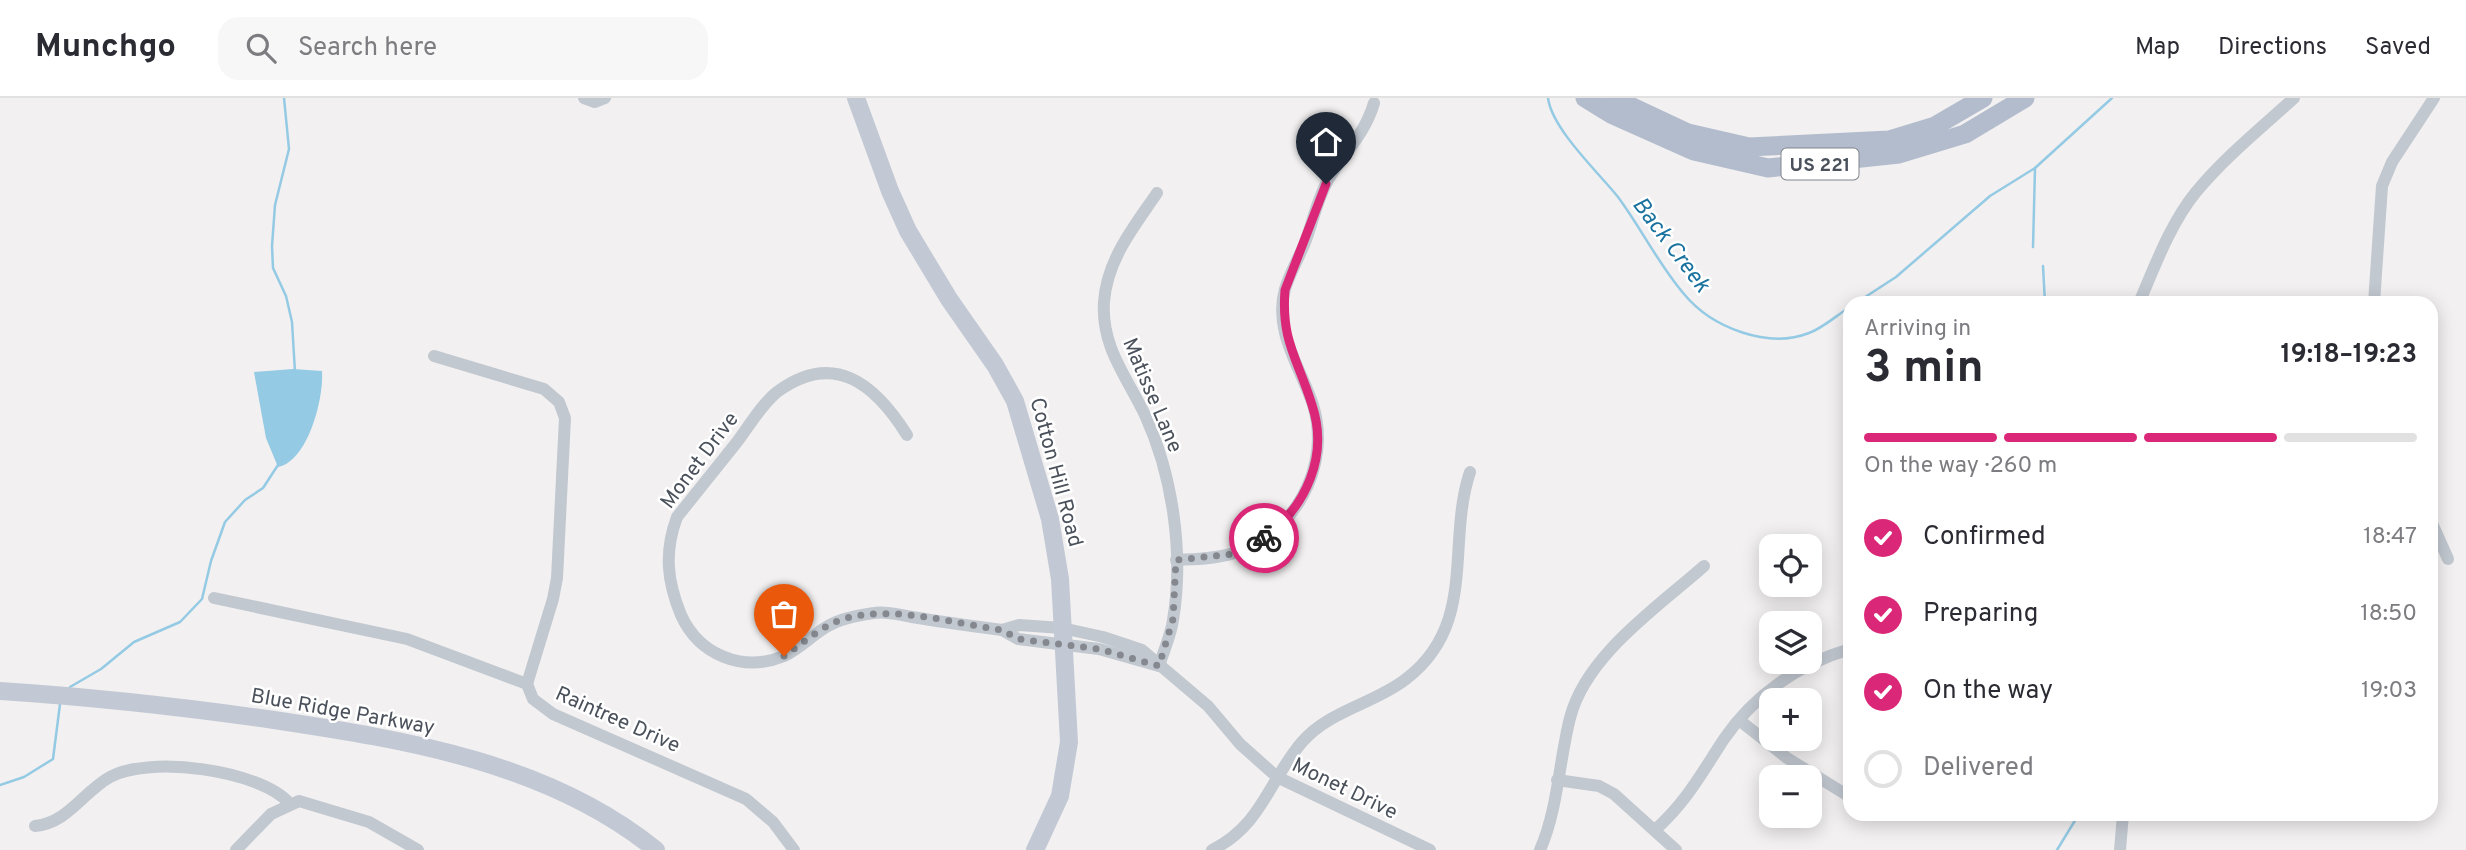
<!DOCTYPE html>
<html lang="en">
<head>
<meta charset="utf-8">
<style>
	:root { --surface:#fff; --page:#f7f7f7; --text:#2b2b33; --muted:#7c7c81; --line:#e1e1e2; --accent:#db2777 }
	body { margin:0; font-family:Overpass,sans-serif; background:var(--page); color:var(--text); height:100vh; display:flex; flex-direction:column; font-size:26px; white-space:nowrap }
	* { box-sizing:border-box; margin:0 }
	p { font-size:23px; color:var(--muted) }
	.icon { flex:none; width:38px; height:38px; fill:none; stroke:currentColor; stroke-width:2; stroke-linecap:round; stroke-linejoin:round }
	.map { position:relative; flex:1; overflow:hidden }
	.details { position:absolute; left:1843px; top:198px; width:595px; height:525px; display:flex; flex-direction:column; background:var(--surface); border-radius:21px; box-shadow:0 4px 18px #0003 }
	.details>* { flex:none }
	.buttons { position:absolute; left:1759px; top:436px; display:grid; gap:14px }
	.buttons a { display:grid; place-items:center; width:63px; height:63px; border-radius:14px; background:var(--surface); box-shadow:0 4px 18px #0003; font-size:35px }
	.pin { position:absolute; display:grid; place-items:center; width:60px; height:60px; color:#fff; margin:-72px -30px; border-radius:50% 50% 50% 0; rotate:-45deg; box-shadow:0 0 7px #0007 }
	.pin .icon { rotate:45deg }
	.courier { position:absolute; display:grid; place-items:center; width:70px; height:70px; margin:-35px; border:5px solid #db2777; border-radius:50%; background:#fff; color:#222; box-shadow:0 2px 9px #0007 }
	.summary em { font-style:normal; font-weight:700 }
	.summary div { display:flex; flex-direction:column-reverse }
	.summary { display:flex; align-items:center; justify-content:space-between; height:119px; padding:0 21px }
	h1 { font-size:46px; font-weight:700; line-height:52px }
	.bar { display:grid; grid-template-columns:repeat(4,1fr); gap:10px 7px; align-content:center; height:84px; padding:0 21px }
	.bar i { height:9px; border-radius:5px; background:var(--line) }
	.bar .current { background:var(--accent) }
	.bar p { grid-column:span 4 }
	ol { padding:0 21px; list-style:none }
	li { display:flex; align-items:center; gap:21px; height:77px }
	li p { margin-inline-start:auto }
	li .icon { padding:7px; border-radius:50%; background:var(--accent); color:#fff; stroke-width:4 }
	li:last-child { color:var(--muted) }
	li i { width:38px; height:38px; border:4px solid var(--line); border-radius:50% }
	header { display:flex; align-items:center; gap:42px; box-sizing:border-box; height:98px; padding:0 35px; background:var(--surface); border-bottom:2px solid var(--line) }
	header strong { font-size:33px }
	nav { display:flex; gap:38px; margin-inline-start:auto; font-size:24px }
	.search { width:490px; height:63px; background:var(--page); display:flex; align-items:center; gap:18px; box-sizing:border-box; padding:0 24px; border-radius:21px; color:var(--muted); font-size:26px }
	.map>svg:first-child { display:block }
	.water { fill:#94cae4 }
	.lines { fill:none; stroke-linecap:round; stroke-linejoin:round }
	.stream { stroke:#94cae4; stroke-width:2.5 }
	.street { stroke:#c2c8d0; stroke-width:12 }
	.secondary { stroke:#c2c9d5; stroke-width:18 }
	.primary { stroke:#b2bccc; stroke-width:19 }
	.done { stroke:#85898f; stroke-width:7; stroke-dasharray:0 12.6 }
	.route { stroke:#db2777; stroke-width:9 }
	.labels { text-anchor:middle; stroke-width:5; stroke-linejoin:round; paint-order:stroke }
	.shield { fill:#fff; stroke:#80858c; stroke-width:2 }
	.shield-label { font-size:19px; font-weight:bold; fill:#4a515b }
	.street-label { font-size:21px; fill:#4a515b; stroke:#fff }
	.water-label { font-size:23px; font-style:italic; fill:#1a729e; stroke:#fff }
</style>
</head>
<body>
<header>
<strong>Munchgo</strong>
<div class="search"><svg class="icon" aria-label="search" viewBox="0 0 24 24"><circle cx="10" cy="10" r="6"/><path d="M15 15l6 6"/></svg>Search here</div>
<nav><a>Map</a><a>Directions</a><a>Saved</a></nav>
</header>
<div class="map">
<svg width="2466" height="752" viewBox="0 0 2466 752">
	<rect width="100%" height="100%" fill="#f2f0f0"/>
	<path class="water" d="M293 271 322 273C324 300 308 363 278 369L266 340 254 274Z"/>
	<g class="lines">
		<g class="stream">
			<polyline points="284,0 289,51 275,107 272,148 273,170 286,198 292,224 295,274"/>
			<path d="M1548 0C1552 31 1598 74 1618 99 1641 130 1659 167 1684 196 1712 230 1768 251 1809 235 1823 230 1837 217 1850 209"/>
			<polyline points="2033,149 2035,70"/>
			<polyline points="2043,168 2045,205"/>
			<polyline points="1856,205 1896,179 1990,98 2035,70 2112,0"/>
			<polyline points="70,589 101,571 134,544 180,524 202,501 211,463 225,424 245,402 263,390 278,367"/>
			<polyline points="0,687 24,679 53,661 60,606"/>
			<polyline points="2057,752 2079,716"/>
		</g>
		<g class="street">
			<polyline points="584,0 595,4 605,0"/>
			<path d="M1157 95C1134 129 1107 161 1104 204 1101 249 1127 279 1145 317 1173 378 1184 456 1173 522 1171 537 1164 552 1159 568"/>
			<path d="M2139 205C2155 168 2170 126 2196 94 2225 59 2261 30 2294 0"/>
			<polyline points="2374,205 2382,88 2392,64 2434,0"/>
			<polyline points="434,258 544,291 559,304 565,320 557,480 553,501 527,586"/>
			<path d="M907 337C875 286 834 252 777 294 762 306 749 328 737 344 717 369 697 394 677 419 664 454 667 483 681 517 699 557 743 575 784 558 800 551 813 536 828 528 842 520 859 517 874 515 886 513 900 517 912 519 942 524 972 528 1002 532L1018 541 1099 551 1159 568"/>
			<polyline points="2431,423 2448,461"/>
			<path d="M1176 462C1195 461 1215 461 1234 455 1294 437 1332 368 1313 307 1301 270 1273 233 1285 191 1290 174 1300 158 1306 142 1313 122 1318 100 1328 82 1344 55 1365 36 1374 5"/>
			<polyline points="214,500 407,541 527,586 533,601 553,616 746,701 773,724 794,752"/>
			<polyline points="1002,532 1019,527 1062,530 1103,539 1142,552 1208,608 1240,646 1277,679 1430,752"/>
			<polyline points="1739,622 1787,660 1850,699"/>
			<polyline points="1557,682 1599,688 1614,696 1676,752"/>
			<path d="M35 728C68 725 83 694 110 679 149 657 260 672 289 705"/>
			<path d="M1655 732C1687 703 1701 676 1724 641 1754 597 1799 566 1850 551"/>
			<polyline points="236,752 271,716 299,703 369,724 418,752"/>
			<path d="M1212 752C1262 727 1268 684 1302 644 1330 612 1374 606 1406 581 1478 526 1446 446 1470 374"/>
			<path d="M1540 752C1558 711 1559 663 1570 620 1586 557 1658 509 1704 468"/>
			<polyline points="2120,752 2123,716"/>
		</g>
		<g class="secondary">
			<polyline points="856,0 890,93 908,133 949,201 995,267 1015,303 1050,421 1060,481 1069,644 1060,698 1035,752"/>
			<path d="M0 593C92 599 183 609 274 622 407 642 549 665 656 752"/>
		</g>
		<g class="primary">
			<polyline points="1585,0 1611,16 1694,53 1768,70 1899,56 1965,36 2025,0"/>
			<polyline points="1613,0 1688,35 1749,49 1889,42 1935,28 1983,0"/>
		</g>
	</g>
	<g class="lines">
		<path class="done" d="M784 558C799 548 814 535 829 527 876 502 951 525 1002 532L1018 541 1099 551 1159 568 1173 521 1176 462 1233 456 1264 440"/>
		<path class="route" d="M1264 440C1306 409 1329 358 1312 307 1298 261 1281 244 1285 192L1326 86"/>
	</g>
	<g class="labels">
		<rect class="shield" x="1781.5" y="50.5" width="77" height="31" rx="5"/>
		<g class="shield-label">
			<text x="1820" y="73">US 221</text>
		</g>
		<g class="street-label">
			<text transform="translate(1153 297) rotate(67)" y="7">Matisse Lane</text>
			<text transform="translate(699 362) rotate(-53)" y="7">Monet Drive</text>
			<text transform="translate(1057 374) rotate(75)" y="7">Cotton Hill Road</text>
			<text transform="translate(343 613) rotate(10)" y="7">Blue Ridge Parkway</text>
			<text transform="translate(618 621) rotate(24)" y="7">Raintree Drive</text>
			<text transform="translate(1345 690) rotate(26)" y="7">Monet Drive</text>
		</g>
		<g class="water-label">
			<text transform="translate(1672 146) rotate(53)" y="8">Back Creek</text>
		</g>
	</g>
</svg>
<div class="buttons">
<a><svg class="icon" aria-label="locate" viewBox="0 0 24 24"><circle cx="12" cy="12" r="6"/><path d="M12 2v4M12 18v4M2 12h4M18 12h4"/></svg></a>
<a><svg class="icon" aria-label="layers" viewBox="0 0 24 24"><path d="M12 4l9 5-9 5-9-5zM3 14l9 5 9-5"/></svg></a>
<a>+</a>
<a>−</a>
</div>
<div class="pin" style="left:784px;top:558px;background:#ea580c"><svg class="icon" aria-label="bag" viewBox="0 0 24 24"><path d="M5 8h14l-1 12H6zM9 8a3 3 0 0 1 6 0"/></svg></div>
<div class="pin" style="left:1326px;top:86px;background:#1f2937"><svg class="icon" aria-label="home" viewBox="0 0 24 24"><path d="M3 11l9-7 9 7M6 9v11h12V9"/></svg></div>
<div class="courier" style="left:1264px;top:440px"><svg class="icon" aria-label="bike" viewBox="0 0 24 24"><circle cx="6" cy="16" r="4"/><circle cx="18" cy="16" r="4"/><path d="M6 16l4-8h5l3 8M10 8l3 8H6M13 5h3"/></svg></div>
<section class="details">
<div class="summary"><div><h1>3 min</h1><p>Arriving in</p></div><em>19:18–19:23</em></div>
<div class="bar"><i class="current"></i><i class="current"></i><i class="current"></i><i></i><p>On the way · 260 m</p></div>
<ol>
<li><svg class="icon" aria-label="check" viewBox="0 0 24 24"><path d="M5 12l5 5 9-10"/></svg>Confirmed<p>18:47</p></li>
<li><svg class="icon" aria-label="check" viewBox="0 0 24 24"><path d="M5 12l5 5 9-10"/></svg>Preparing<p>18:50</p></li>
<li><svg class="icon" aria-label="check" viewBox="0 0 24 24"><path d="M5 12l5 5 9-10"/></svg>On the way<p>19:03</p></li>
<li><i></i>Delivered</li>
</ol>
</section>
</div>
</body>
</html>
